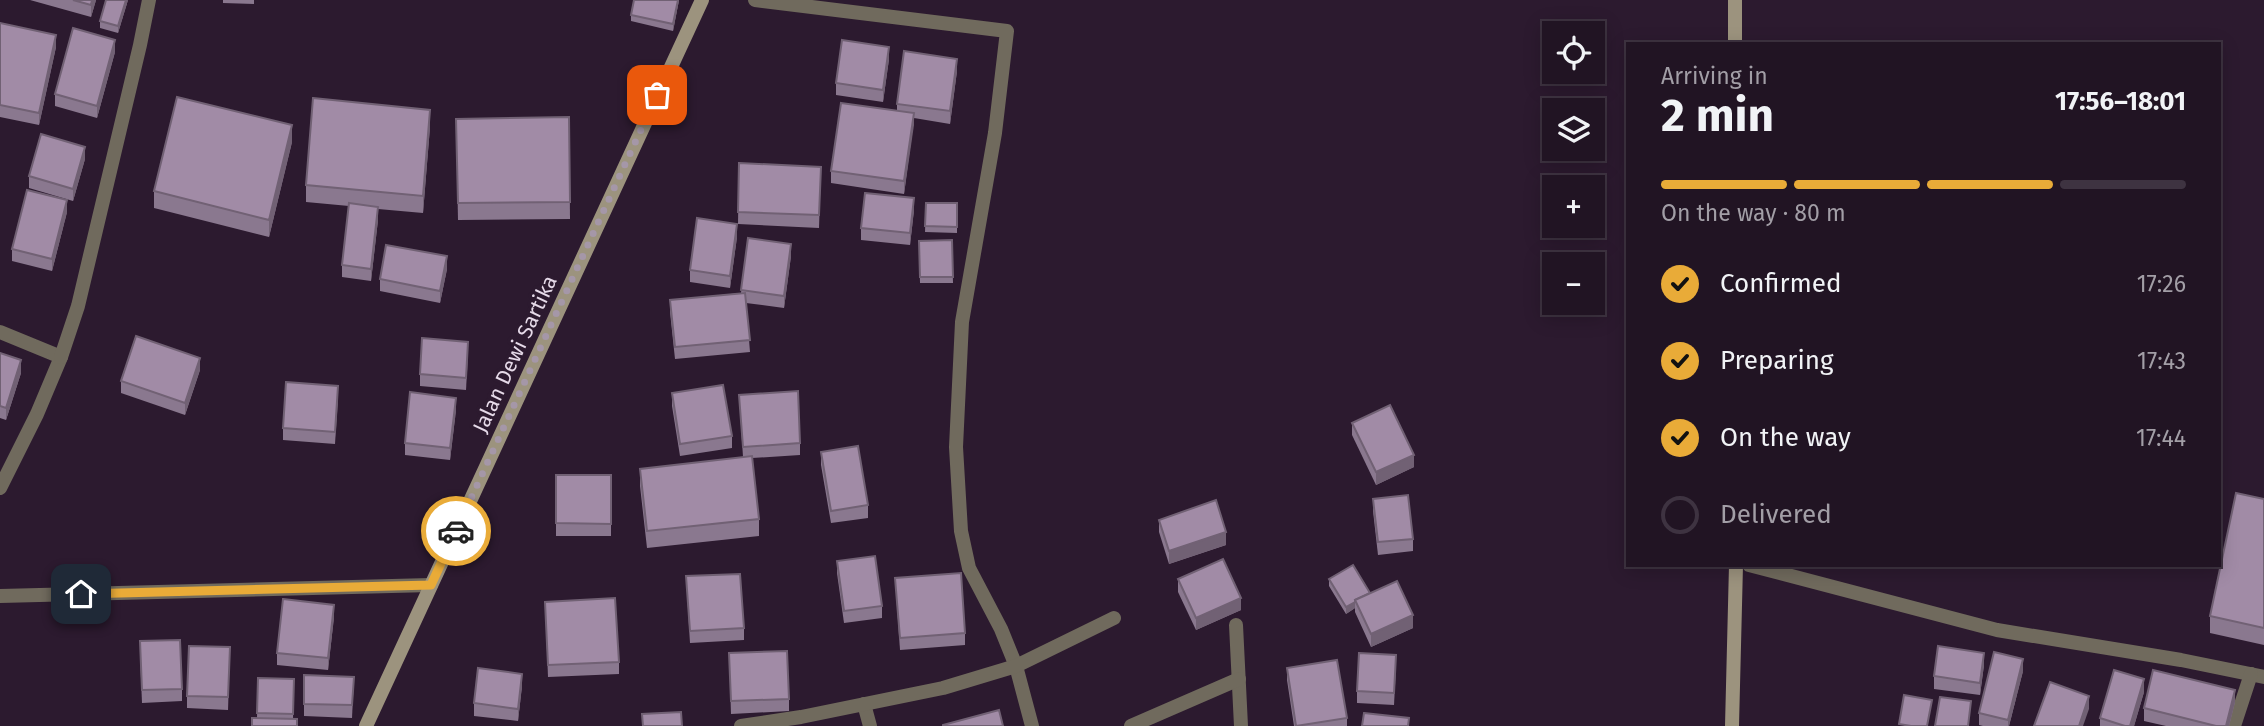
<!DOCTYPE html>
<html lang="en">
<head>
<meta charset="utf-8">
<style>
	:root { --surface:#211423; --page:#2d2130; --text:#f1f3f6; --muted:#a29ea6; --line:#3e3341; --accent:#e9ab38 }
	body { margin:0; font-family:"Fira Sans",sans-serif; background:var(--page); color:var(--text); height:100vh; display:flex; flex-direction:column; font-size:26px; white-space:nowrap }
	* { box-sizing:border-box; margin:0 }
	p { font-size:23px; color:var(--muted) }
	.icon { flex:none; width:38px; height:38px; fill:none; stroke:currentColor; stroke-width:2; stroke-linecap:round; stroke-linejoin:round }
	.map { position:relative; flex:1; overflow:hidden }
	.side { position:absolute; left:1626px; top:42px; width:595px; height:525px; display:flex; flex-direction:column; background:var(--surface); border-radius:0px; box-shadow:0 4px 18px #0003,0 0 0 2px var(--line) }
	.side>* { flex:none }
	.controls { position:absolute; left:1542px; top:21px; display:grid; gap:14px }
	.controls a { display:grid; place-items:center; width:63px; height:63px; border-radius:0px; background:var(--surface); box-shadow:0 4px 18px #0003,0 0 0 2px var(--line); font-size:35px }
	.pin { position:absolute; display:grid; place-items:center; width:60px; height:60px; color:#fff; margin:-30px; border-radius:14px; box-shadow:0 4px 10px #0006 }
	.courier { position:absolute; display:grid; place-items:center; width:70px; height:70px; margin:-35px; border:5px solid #e9ab38; border-radius:50%; background:#fff; color:#222; box-shadow:0 2px 9px #0007 }
	.head em { font-style:normal; font-weight:700 }
	.head div { display:flex; flex-direction:column-reverse }
	.head { display:flex; align-items:center; justify-content:space-between; height:119px; padding:0 35px }
	h1 { font-size:46px; font-weight:700; line-height:52px }
	.bar { display:grid; grid-template-columns:repeat(4,1fr); gap:10px 7px; align-content:center; height:84px; padding:0 35px }
	.bar i { height:9px; border-radius:5px; background:var(--line) }
	.bar .selected { background:var(--accent) }
	.bar p { grid-column:span 4 }
	ol { padding:0 35px; list-style:none }
	li { display:flex; align-items:center; gap:21px; height:77px }
	li p { margin-inline-start:auto }
	li .icon { padding:7px; border-radius:50%; background:var(--accent); color:#111; stroke-width:4 }
	li:last-child { color:var(--muted) }
	li i { width:38px; height:38px; border:4px solid var(--line); border-radius:50% }
	.map>svg:first-child { display:block }
	.lines { fill:none; stroke-linecap:round; stroke-linejoin:round }
	.street { stroke:#706a5d; stroke-width:14 }
	.secondary { stroke:#9c937e; stroke-width:14 }
	.wall { fill:#8a788f }
	.shaded-wall { fill:#716174 }
	.building { fill:#a18ba6; stroke:#716174; stroke-width:2 }
	.done { stroke:#a597a8; stroke-width:7; stroke-dasharray:0 12.6 }
	.route { stroke:#e9ab38; stroke-width:9 }
	.labels { text-anchor:middle; stroke-width:7; stroke-linejoin:round; paint-order:stroke }
	.street-label { font-size:21px; fill:#e6dae9; stroke:#2c1a2f }
</style>
</head>
<body>
<div class="map">
<svg width="2264" height="726" viewBox="0 0 2264 726">
	<rect width="100%" height="100%" fill="#2c1a2f"/>
	<g class="lines">
		<g class="street">
			<polyline points="755,0 1007,31 995,133 962,322 956,447 961,531 969,568 1001,629 1016,666 1032,726"/>
			<polyline points="0,332 61,357 37,414 0,488"/>
			<polyline points="61,357 78,306 140,45 149,0"/>
			<polyline points="1749,565 1997,630 2181,660 2264,677"/>
			<polyline points="0,596 431,585"/>
			<polyline points="1236,625 1241,726"/>
			<polyline points="864,704 870,726"/>
			<polyline points="741,726 801,717 943,688 1016,666 1114,618"/>
			<polyline points="1131,726 1239,679"/>
			<polyline points="2234,726 2251,674"/>
		</g>
		<g class="secondary">
			<polyline points="1735,44 1735,0"/>
			<polyline points="366,726 702,0"/>
			<polyline points="1732,726 1736,565"/>
		</g>
	</g>
	<g class="wall">
		<polygon points="30,0 96,0 91,17"/>
		<polygon points="128,0 118,33 100,28 100,21"/>
		<polygon points="223,0 254,0 254,4 223,3"/>
		<polygon points="679,0 673,31 631,21 631,15"/>
		<polygon points="0,23 56,47 39,125 0,117"/>
		<polygon points="115,52 97,118 55,106 55,94"/>
		<polygon points="889,59 883,102 836,95 836,83"/>
		<polygon points="957,71 950,124 914,118 904,194 831,183 831,171 897,111 897,104"/>
		<polygon points="569,117 570,219 458,220 456,119"/>
		<polygon points="430,127 423,213 378,209 378,220 371,281 342,277 342,265 349,206 306,202 306,185"/>
		<polygon points="292,142 269,237 154,208 154,191"/>
		<polygon points="85,159 73,201 29,188 29,176"/>
		<polygon points="739,163 821,167 819,228 738,224"/>
		<polygon points="926,203 957,203 957,233 925,232"/>
		<polygon points="914,210 910,245 861,240 861,228"/>
		<polygon points="67,212 52,271 12,261 12,249"/>
		<polygon points="737,237 730,288 690,282 690,270"/>
		<polygon points="748,238 791,256 784,308 746,303 750,352 675,359 670,312 670,300 741,293"/>
		<polygon points="952,240 953,283 920,283 919,241"/>
		<polygon points="447,269 440,303 380,291 380,279"/>
		<polygon points="0,353 21,373 6,420 0,418"/>
		<polygon points="468,354 466,390 420,386 420,374"/>
		<polygon points="200,370 185,415 121,393 121,381"/>
		<polygon points="672,393 732,436 732,448 680,456 672,406"/>
		<polygon points="739,395 800,443 800,455 752,458 759,519 759,536 647,548 640,486 640,469 743,457"/>
		<polygon points="338,399 335,444 283,440 283,428"/>
		<polygon points="456,410 450,460 405,455 405,443"/>
		<polygon points="1352,423 1414,467 1376,485 1352,435"/>
		<polygon points="821,452 868,505 868,518 831,523 821,465"/>
		<rect x="556" y="475" width="55" height="61"/>
		<polygon points="1373,499 1413,539 1413,551 1378,555 1373,511"/>
		<polygon points="2264,499 2264,645 2210,633 2210,616"/>
		<polygon points="1159,520 1226,545 1169,564 1159,532"/>
		<polygon points="837,561 882,606 882,618 844,623 837,573"/>
		<polygon points="686,576 744,628 744,640 690,643"/>
		<polygon points="895,578 965,633 965,645 900,650"/>
		<polygon points="1178,579 1241,610 1196,630 1178,592"/>
		<polygon points="1329,579 1370,593 1413,628 1371,647 1355,612 1355,608 1346,614 1329,586"/>
		<polygon points="545,602 619,662 619,674 548,677"/>
		<polygon points="334,617 328,670 277,665 277,653"/>
		<polygon points="230,647 228,710 187,708 187,696"/>
		<polygon points="729,653 789,699 789,711 731,714"/>
		<polygon points="140,654 182,689 182,701 142,703"/>
		<polygon points="1984,665 1980,695 1934,689 1934,676"/>
		<polygon points="1396,667 1394,705 1357,703 1357,691"/>
		<polygon points="1287,668 1347,718 1347,726 1294,726 1287,680"/>
		<polygon points="2023,671 2009,726 1983,726 1979,725 1979,713"/>
		<polygon points="304,675 354,677 352,718 304,716"/>
		<polygon points="258,678 294,679 293,719 257,718"/>
		<polygon points="522,686 518,721 474,716 474,703"/>
		<polygon points="2144,692 2134,726 2100,726 2100,718"/>
		<polygon points="2235,702 2229,726 2166,726 2144,721 2144,708"/>
	</g>
	<g class="shaded-wall">
		<polygon points="92,0 96,0 91,17 91,5"/>
		<polygon points="126,0 128,0 118,33 118,26"/>
		<polygon points="678,0 679,0 673,31 673,24"/>
		<polygon points="56,35 56,47 39,125 39,113"/>
		<polygon points="115,40 115,52 97,118 97,106"/>
		<polygon points="889,47 889,59 883,102 883,90"/>
		<polygon points="957,59 957,71 950,124 950,111"/>
		<polygon points="430,110 430,127 423,213 423,196"/>
		<polygon points="914,113 914,125 904,194 904,181"/>
		<polygon points="292,125 292,142 269,237 269,220"/>
		<polygon points="85,147 85,159 73,201 73,189"/>
		<polygon points="914,198 914,210 910,245 910,233"/>
		<polygon points="67,200 67,212 52,271 52,259"/>
		<polygon points="378,207 378,220 371,281 371,269"/>
		<polygon points="737,224 737,237 730,288 730,276"/>
		<polygon points="791,244 791,256 784,308 784,296"/>
		<polygon points="447,256 447,269 440,303 440,291"/>
		<polygon points="200,358 200,370 185,415 185,403"/>
		<polygon points="21,360 21,373 6,420 6,408"/>
		<polygon points="456,398 456,410 450,460 450,448"/>
		<polygon points="1414,455 1414,467 1376,485 1376,472"/>
		<polygon points="1226,532 1226,545 1169,564 1169,551"/>
		<polygon points="1241,598 1241,610 1196,630 1196,618"/>
		<polygon points="1355,602 1355,608 1346,614 1346,607"/>
		<polygon points="334,605 334,617 328,670 328,658"/>
		<polygon points="1413,615 1413,628 1371,647 1371,634"/>
		<polygon points="1984,653 1984,665 1980,695 1980,683"/>
		<polygon points="2023,659 2023,671 2009,726 2008,726 2008,720"/>
		<polygon points="522,674 522,686 518,721 518,709"/>
		<polygon points="2144,679 2144,692 2134,726 2130,726"/>
		<polygon points="2235,690 2235,702 2229,726 2226,726"/>
		<polygon points="2089,696 2089,709 2083,726 2079,726"/>
	</g>
	<g class="building">
		<polygon points="73,0 92,0 91,5"/>
		<polygon points="106,0 126,0 118,26 100,21"/>
		<polygon points="634,0 678,0 673,24 631,15"/>
		<polygon points="0,23 56,35 39,113 0,105"/>
		<polygon points="73,28 115,40 97,106 55,94"/>
		<polygon points="842,40 889,47 883,90 836,83"/>
		<polygon points="904,51 957,59 950,111 897,104"/>
		<polygon points="177,97 292,125 269,220 154,191"/>
		<polygon points="313,98 430,110 423,196 306,185"/>
		<polygon points="841,103 914,113 904,181 831,171"/>
		<polygon points="569,117 570,202 458,203 456,119"/>
		<polygon points="41,134 85,147 73,189 29,176"/>
		<polygon points="739,163 821,167 819,215 738,212"/>
		<polygon points="27,190 67,200 52,259 12,249"/>
		<polygon points="865,193 914,198 910,233 861,228"/>
		<polygon points="349,203 378,207 371,269 342,265"/>
		<polygon points="926,203 957,203 957,227 925,226"/>
		<polygon points="697,218 737,224 730,276 690,270"/>
		<polygon points="748,238 791,244 784,296 741,290"/>
		<polygon points="952,240 953,277 920,277 919,241"/>
		<polygon points="386,245 447,256 440,291 380,279"/>
		<polygon points="745,293 750,340 675,347 670,300"/>
		<polygon points="136,336 200,358 185,403 121,381"/>
		<polygon points="422,338 468,342 466,378 420,374"/>
		<polygon points="0,353 21,360 6,408 0,406"/>
		<polygon points="286,382 338,386 335,432 283,428"/>
		<polygon points="723,385 732,436 680,444 672,393"/>
		<polygon points="798,391 800,443 743,447 739,395"/>
		<polygon points="410,392 456,398 450,448 405,443"/>
		<polygon points="1390,405 1414,455 1376,472 1352,423"/>
		<polygon points="858,446 868,505 831,511 821,452"/>
		<polygon points="752,456 759,519 647,531 640,469"/>
		<polygon points="556,475 611,475 611,524 556,523"/>
		<polygon points="2236,493 2264,499 2264,628 2210,616"/>
		<polygon points="1408,495 1413,539 1378,542 1373,499"/>
		<polygon points="1216,500 1226,532 1169,551 1159,520"/>
		<polygon points="875,556 882,606 844,611 837,561"/>
		<polygon points="1223,559 1241,598 1196,618 1178,579"/>
		<polygon points="1353,565 1370,593 1355,600 1355,602 1346,607 1329,579"/>
		<polygon points="961,573 965,633 900,638 895,578"/>
		<polygon points="740,574 744,628 690,631 686,576"/>
		<polygon points="1397,581 1413,615 1371,634 1355,600"/>
		<polygon points="615,598 619,662 548,665 545,602"/>
		<polygon points="283,599 334,605 328,658 277,653"/>
		<polygon points="180,640 182,689 142,690 140,641"/>
		<polygon points="189,646 230,647 228,697 187,696"/>
		<polygon points="1938,646 1984,653 1980,683 1934,676"/>
		<polygon points="787,651 789,699 731,701 729,653"/>
		<polygon points="1994,652 2023,659 2008,720 1979,713"/>
		<polygon points="1359,653 1396,655 1394,693 1357,691"/>
		<polygon points="1337,660 1347,718 1296,726 1287,668"/>
		<polygon points="478,668 522,674 518,709 474,703"/>
		<polygon points="2114,670 2144,679 2130,726 2125,726 2100,718"/>
		<polygon points="2153,670 2235,690 2226,726 2216,726 2144,708"/>
		<polygon points="304,675 354,677 352,705 304,704"/>
		<polygon points="258,678 294,679 293,714 257,713"/>
		<polygon points="2050,682 2089,696 2079,726 2034,726"/>
		<polygon points="1904,695 1932,700 1927,726 1911,726 1899,724"/>
		<polygon points="1940,697 1971,701 1968,726 1935,726"/>
		<polygon points="999,710 1003,726 943,726 943,725"/>
		<polygon points="681,712 682,726 643,726 642,714"/>
		<polygon points="1364,713 1409,718 1408,726 1362,726"/>
		<polygon points="252,718 297,719 297,726 252,726"/>
	</g>
	<g class="lines">
		<polyline class="done" points="456,531 657,95"/>
		<polyline class="route" points="81,594 431,585 456,531"/>
	</g>
	<g class="labels">
		<g class="street-label">
			<text transform="translate(515 354) rotate(-65)" y="7">Jalan Dewi Sartika</text>
		</g>
	</g>
</svg>
<div class="controls">
<a><svg class="icon" aria-label="locate" viewBox="0 0 24 24"><circle cx="12" cy="12" r="6"/><path d="M12 2v4M12 18v4M2 12h4M18 12h4"/></svg></a>
<a><svg class="icon" aria-label="layers" viewBox="0 0 24 24"><path d="M12 4l9 5-9 5-9-5zM3 14l9 5 9-5"/></svg></a>
<a>+</a>
<a>−</a>
</div>
<div class="pin" style="left:657px;top:95px;background:#ea580c"><svg class="icon" aria-label="bag" viewBox="0 0 24 24"><path d="M5 8h14l-1 12H6zM9 8a3 3 0 0 1 6 0"/></svg></div>
<div class="pin" style="left:81px;top:594px;background:#1f2937"><svg class="icon" aria-label="home" viewBox="0 0 24 24"><path d="M3 11l9-7 9 7M6 9v11h12V9"/></svg></div>
<div class="courier" style="left:456px;top:531px"><svg class="icon" aria-label="car" viewBox="0 0 24 24"><path d="M5 17H2v-5l4-1 3-4h7l3 4 3 1v5h-3M9 17h6M6 11h13"/><circle cx="7" cy="17" r="2"/><circle cx="17" cy="17" r="2"/></svg></div>
<section class="side">
<div class="head"><div><h1>2 min</h1><p>Arriving in</p></div><em>17:56–18:01</em></div>
<div class="bar"><i class="selected"></i><i class="selected"></i><i class="selected"></i><i></i><p>On the way · 80 m</p></div>
<ol>
<li><svg class="icon" aria-label="check" viewBox="0 0 24 24"><path d="M5 12l5 5 9-10"/></svg>Confirmed<p>17:26</p></li>
<li><svg class="icon" aria-label="check" viewBox="0 0 24 24"><path d="M5 12l5 5 9-10"/></svg>Preparing<p>17:43</p></li>
<li><svg class="icon" aria-label="check" viewBox="0 0 24 24"><path d="M5 12l5 5 9-10"/></svg>On the way<p>17:44</p></li>
<li><i></i>Delivered</li>
</ol>
</section>
</div>
</body>
</html>
